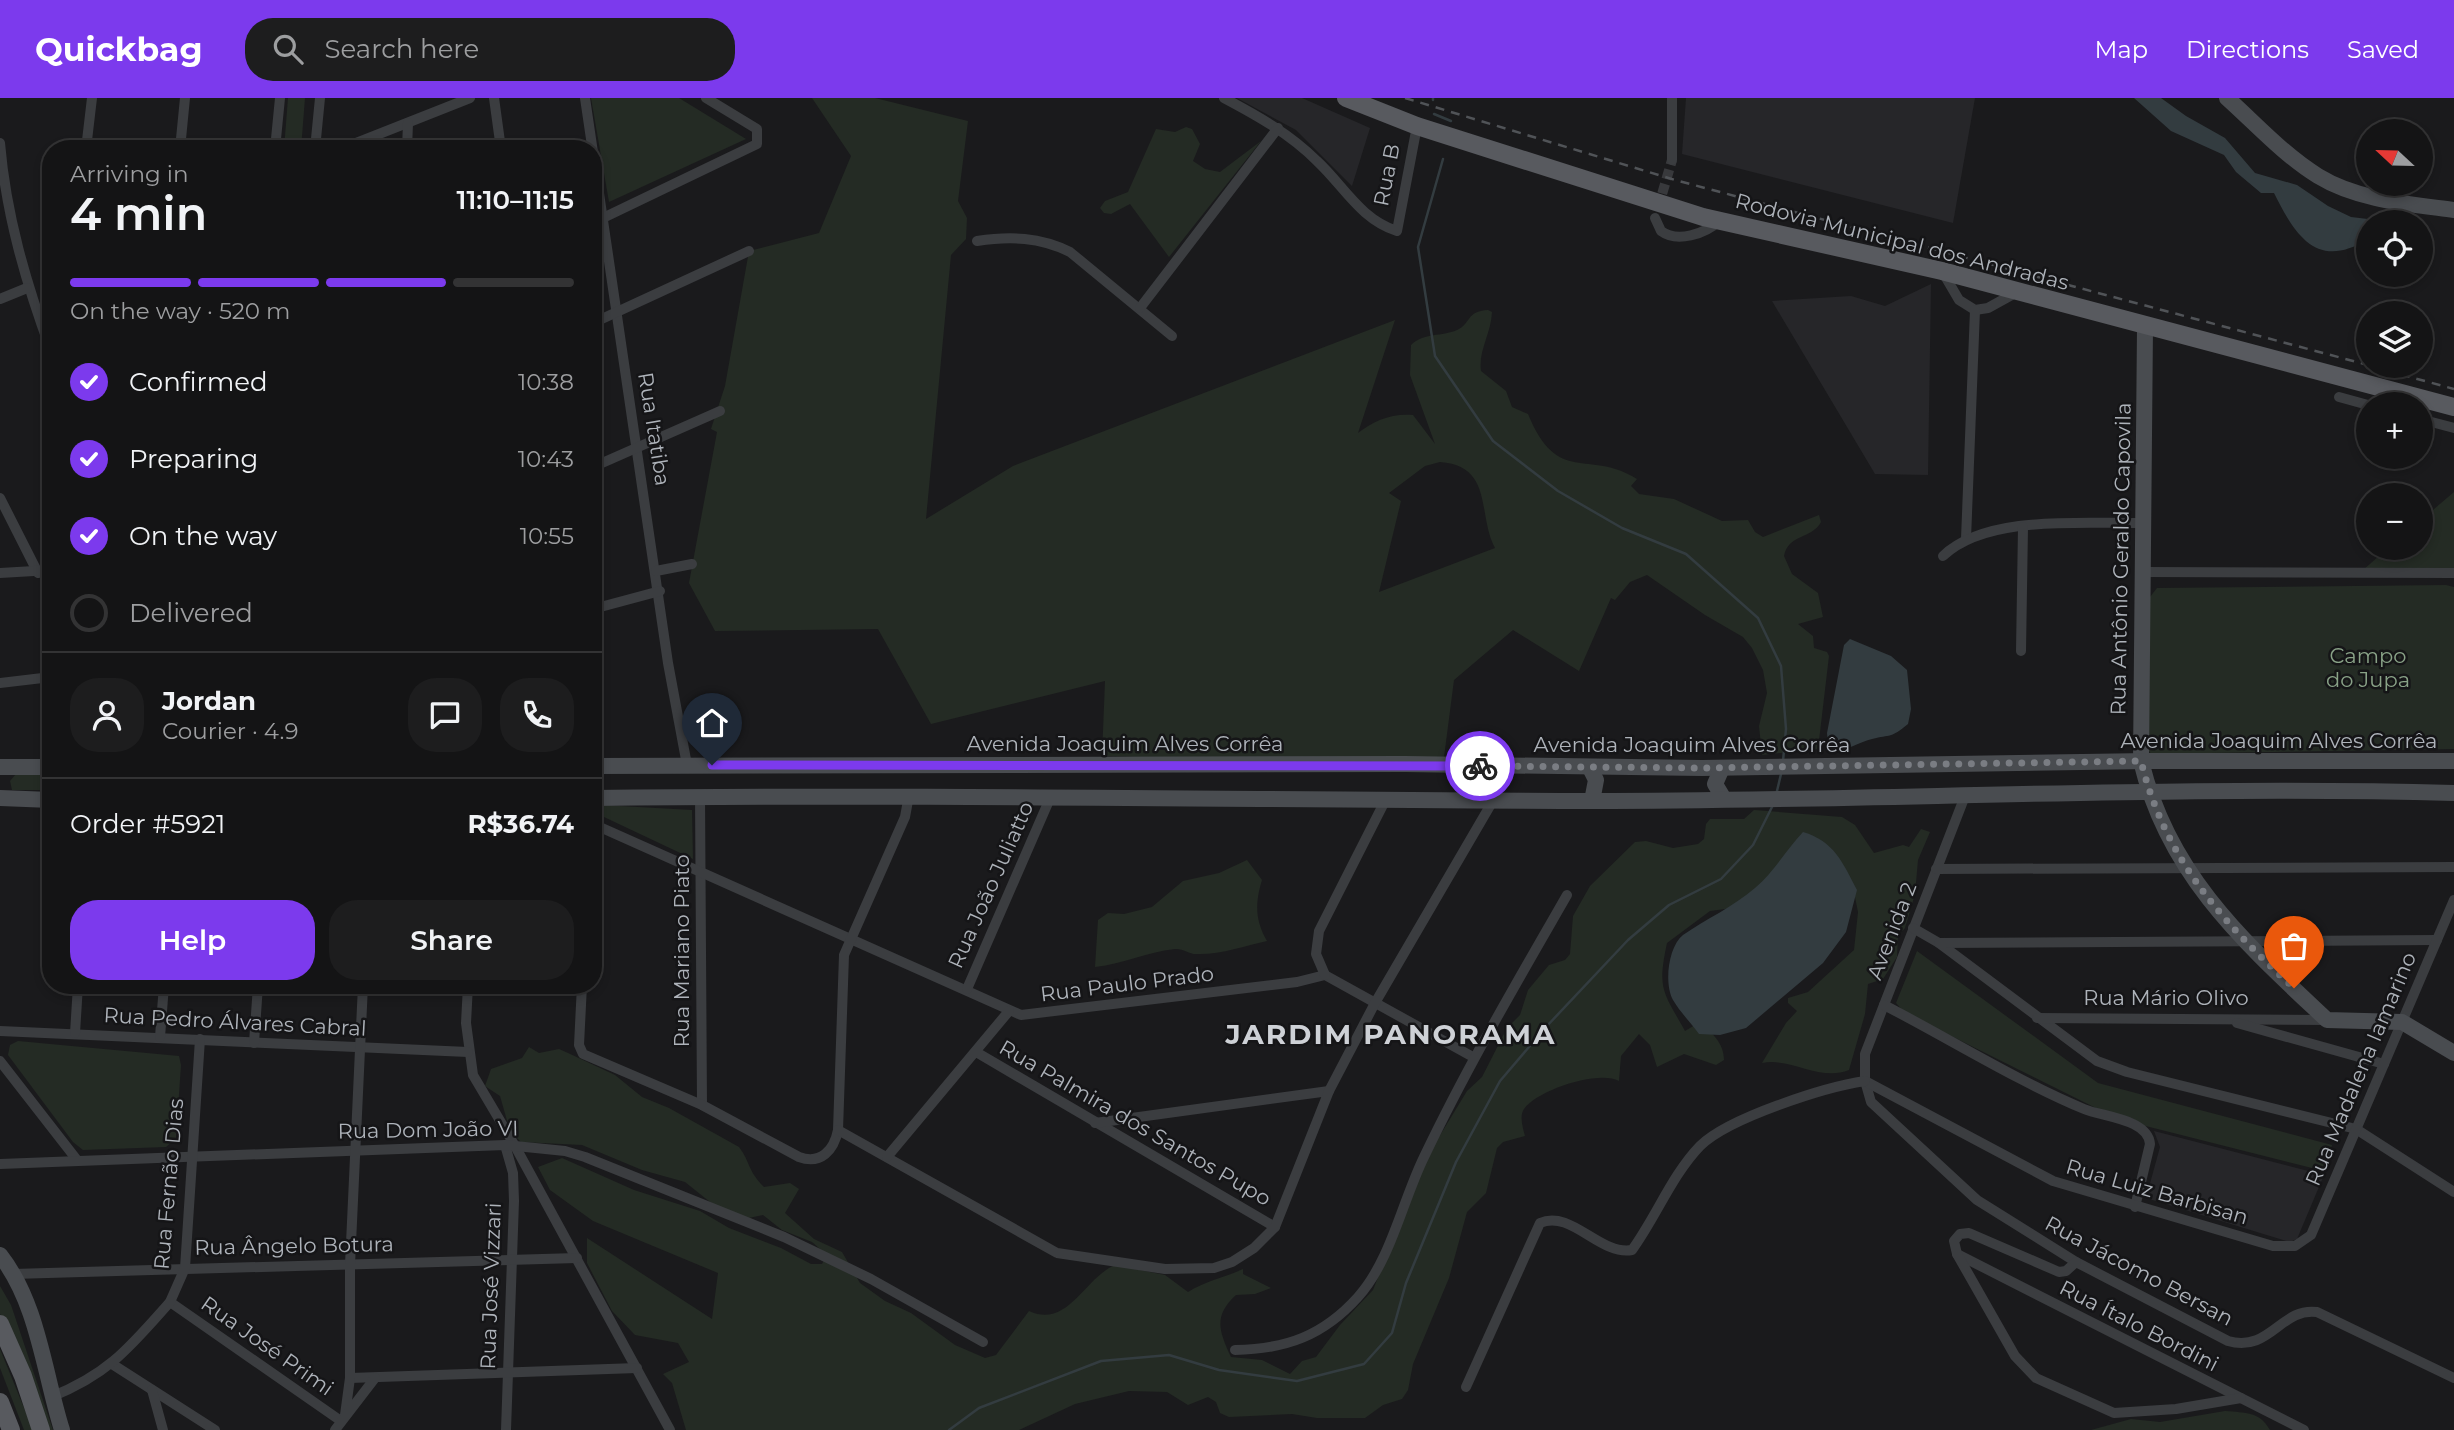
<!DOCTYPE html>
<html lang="en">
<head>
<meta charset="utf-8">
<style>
	:root { --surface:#141415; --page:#1d1d1e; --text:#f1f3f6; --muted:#9d9ea0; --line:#333334; --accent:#7c3aed }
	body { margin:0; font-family:Montserrat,sans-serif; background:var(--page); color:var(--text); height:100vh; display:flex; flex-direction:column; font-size:26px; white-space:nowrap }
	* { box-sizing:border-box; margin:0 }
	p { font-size:23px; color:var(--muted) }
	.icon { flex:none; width:38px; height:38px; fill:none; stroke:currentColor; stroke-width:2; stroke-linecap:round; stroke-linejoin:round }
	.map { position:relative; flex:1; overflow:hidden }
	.drawer { position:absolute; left:42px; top:42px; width:560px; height:854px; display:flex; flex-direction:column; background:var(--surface); border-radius:28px; box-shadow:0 4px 10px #0003,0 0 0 2px var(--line) }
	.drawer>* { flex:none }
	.needle { width:46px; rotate:292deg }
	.fabs { position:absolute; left:2356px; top:21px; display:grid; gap:14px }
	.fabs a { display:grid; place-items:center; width:77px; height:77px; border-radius:50%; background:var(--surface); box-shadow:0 4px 10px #0003,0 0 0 2px var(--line); font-size:35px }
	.pin { position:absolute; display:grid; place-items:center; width:60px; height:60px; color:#fff; margin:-72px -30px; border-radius:50% 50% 50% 0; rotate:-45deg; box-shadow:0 0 7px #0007 }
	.pin .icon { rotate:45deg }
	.courier { position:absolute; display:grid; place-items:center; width:70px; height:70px; margin:-35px; border:5px solid #7c3aed; border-radius:50%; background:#fff; color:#222; box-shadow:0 2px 9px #0007 }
	.overview em { font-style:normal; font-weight:600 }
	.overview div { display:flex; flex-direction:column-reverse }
	.overview { display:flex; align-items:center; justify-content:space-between; height:119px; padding:0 28px }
	h1 { font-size:46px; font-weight:600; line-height:52px }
	.bar { display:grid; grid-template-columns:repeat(4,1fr); gap:10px 7px; align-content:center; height:84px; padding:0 28px }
	.bar i { height:9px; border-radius:5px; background:var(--line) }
	.bar .selected { background:var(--accent) }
	.bar p { grid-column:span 4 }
	.line { display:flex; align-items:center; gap:18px; padding:0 28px; border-top:2px solid var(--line) }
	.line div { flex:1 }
	.round { display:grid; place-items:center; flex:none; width:74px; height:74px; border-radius:28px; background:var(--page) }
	ol { padding:0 28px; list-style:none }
	li { display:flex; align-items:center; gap:21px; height:77px }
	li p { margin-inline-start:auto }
	li .icon { padding:7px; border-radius:50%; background:var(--accent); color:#fff; stroke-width:4 }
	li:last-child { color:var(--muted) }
	li i { width:38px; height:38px; border:4px solid var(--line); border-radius:50% }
	.button { display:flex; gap:14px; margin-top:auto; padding:14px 28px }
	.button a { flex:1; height:80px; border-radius:28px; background:var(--accent); color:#fff; font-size:28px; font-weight:600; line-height:80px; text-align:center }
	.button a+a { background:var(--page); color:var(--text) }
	header { display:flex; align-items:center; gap:42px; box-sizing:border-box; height:98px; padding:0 35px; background:var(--accent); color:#fff }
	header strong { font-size:33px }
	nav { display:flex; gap:38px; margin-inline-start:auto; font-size:24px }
	.search { width:490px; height:63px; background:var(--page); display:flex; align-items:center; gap:18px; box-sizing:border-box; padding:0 24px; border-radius:28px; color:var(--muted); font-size:26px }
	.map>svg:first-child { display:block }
	.built { fill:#262629 }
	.green { fill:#242b24; fill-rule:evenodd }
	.water { fill:#333c40 }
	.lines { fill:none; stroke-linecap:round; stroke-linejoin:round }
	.stream { stroke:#333c40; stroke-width:2.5 }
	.street-tunnel { stroke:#38393c; stroke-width:10; stroke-dasharray:10 5; stroke-linecap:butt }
	.street { stroke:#3b3d40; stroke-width:10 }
	.secondary { stroke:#494c50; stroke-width:16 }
	.primary { stroke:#585a5f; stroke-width:18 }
	.rail { stroke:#505357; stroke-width:2.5; stroke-dasharray:9 7; stroke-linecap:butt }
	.done { stroke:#7a7d83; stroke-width:7; stroke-dasharray:0 12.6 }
	.route { stroke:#7c3aed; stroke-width:9 }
	.labels { text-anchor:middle; stroke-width:5; stroke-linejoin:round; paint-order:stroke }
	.street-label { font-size:21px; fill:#aeb3ba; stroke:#151517 }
	.park-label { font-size:21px; fill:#89a287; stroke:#151517 }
	.district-label { font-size:28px; font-weight:bold; letter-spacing:2px; fill:#ced1d6; stroke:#151517 }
</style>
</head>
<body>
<header>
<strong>Quickbag</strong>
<div class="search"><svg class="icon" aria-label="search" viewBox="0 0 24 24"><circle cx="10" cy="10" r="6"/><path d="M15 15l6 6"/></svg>Search here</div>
<nav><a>Map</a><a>Directions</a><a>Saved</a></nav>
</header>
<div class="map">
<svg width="2454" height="1332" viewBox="0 0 2454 1332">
	<rect width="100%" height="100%" fill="#1a1a1c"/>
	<g class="built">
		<polygon points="1237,0 1302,0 1370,30 1352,88 1296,32"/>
		<polygon points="1686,0 1975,0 1953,125 1682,56"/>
		<polygon points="1931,186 1928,377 1875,376 1772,203 1851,198 1885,208"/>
		<polygon points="2154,1033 2324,1077 2297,1141 2290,1144 2146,1100 2160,1049"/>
	</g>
	<g class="green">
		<polygon points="288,0 305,0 301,51 284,51"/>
		<polygon points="591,0 679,0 746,41 609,104"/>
		<path d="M812 0H875L968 23 958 103 967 120 966 141 951 157 926 421 1013 368 1395 222 1358 335C1373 323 1392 315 1413 317L1435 346 1410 277 1411 247C1424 234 1442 239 1457 232 1471 226 1466 213 1488 212L1492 214C1491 236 1478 253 1481 273L1506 293 1512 309 1528 316C1558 389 1588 350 1637 381L1631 388 1639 396 1674 401 1722 423 1748 422 1755 434 1763 439 1819 417 1821 424C1812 441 1788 436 1784 458L1792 476 1818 495 1823 519 1798 526 1813 538 1814 550 1827 554 1829 558 1818 651 1762 657 1759 628 1767 595 1763 572 1752 550 1743 539 1705 517 1647 477 1630 484 1615 502 1611 500 1579 573 1513 532 1454 582 1443 667 1102 658 1105 583 931 626 878 531 715 533 689 485 717 334 711 331 725 288 749 153 819 135 851 58ZM1440 364C1494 368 1477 417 1495 450L1379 494 1401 403 1389 395 1425 368Z"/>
		<polygon points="1186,29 1192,31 1200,46 1193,63 1205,71 1220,74 1261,43 1169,159 1130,106 1111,116 1104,115 1100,110 1105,103 1128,94 1156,31 1175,34"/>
		<polygon points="2454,394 2454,470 2362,473 2388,450 2420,450 2420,423"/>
		<polygon points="2446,487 2454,489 2454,651 2151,656 2145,647 2150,499 2157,490"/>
		<polygon points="16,676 51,676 51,692 12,692 10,683"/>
		<polygon points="602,707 692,712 693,761 604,719"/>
		<path d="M1754 712 1842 719 1855 727 1874 755 1903 747 1909 749 1921 731 1930 734 1918 762 1915 796 1905 830 1898 838 1897 859 1883 881 1868 886 1865 916 1849 972C1820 984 1791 959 1762 965L1786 925 1797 913 1788 905V900L1808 894 1854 852 1858 814 1854 794 1710 813 1667 845C1657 892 1663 893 1685 933L1700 924C1712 935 1724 945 1724 962L1716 967 1684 956 1657 969 1650 947 1639 936 1621 958 1619 983C1598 972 1538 992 1524 1011 1519 1018 1523 1030 1525 1038L1503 1044 1497 1050 1486 1095 1467 1114 1449 1180 1413 1266 1408 1292 1402 1301 1383 1307 1365 1320H1317L1292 1316 1229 1319 1220 1315 1216 1304 1208 1299 1188 1307 1167 1294 1129 1293 1075 1306 1019 1332H686L672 1285 663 1276 689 1264 678 1245 635 1237 612 1213 587 1165V1140L712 1221 718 1175 593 1123 550 1092 538 1069 562 1060 634 1092 700 1113 729 1130 781 1150 811 1166H822L827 1157 812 1144 782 1132 763 1117 739 1122 720 1112 685 1084 642 1072 582 1047 521 1044 510 1033 500 998 485 988 491 971 522 960 529 949 539 955 559 951 568 955 615 977 642 999 669 1010 739 1049C751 1065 747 1072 764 1089L790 1085 799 1091 785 1115 814 1141 842 1154 860 1185 885 1203 911 1215 955 1247 985 1260 996 1257 1029 1213C1068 1231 1084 1180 1115 1167L1165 1177 1188 1194C1206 1183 1223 1180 1243 1171V1176L1271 1190 1255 1196 1236 1197C1213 1218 1219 1233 1231 1259L1262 1262 1290 1276 1302 1263 1316 1259 1340 1227 1373 1192 1425 1062 1467 993 1482 979 1507 930 1520 917 1528 892 1549 867 1565 862 1570 856 1573 818 1590 788 1635 744 1646 743 1673 750 1698 746 1704 741 1706 726 1710 721H1744Z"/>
		<path d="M1247 762 1262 782C1255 805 1255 822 1267 843 1244 848 1220 857 1196 856 1189 856 1182 850 1175 851 1146 854 1124 866 1095 869L1098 822 1108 815 1124 816 1152 809 1183 783 1219 775Z"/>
		<polygon points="1917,853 2098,985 2332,1047 2324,1073 2118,1021 1905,915 1896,905"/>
		<polygon points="18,943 179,958 181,967 176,1040 166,1049 83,1052 73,1044 8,957 10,947"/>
		<polygon points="0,1188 11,1207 53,1332 46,1332 16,1243 0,1216"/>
		<polygon points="0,1251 33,1332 24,1332 0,1270"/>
		<path d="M2225 1313C2246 1315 2259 1313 2270 1332H2091L2131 1321 2160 1324Z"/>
	</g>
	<g class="water">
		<path d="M2134 0H2161L2186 18 2225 40 2255 75 2297 87 2328 108 2351 119 2393 124H2368V141C2317 173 2295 137 2274 95H2261L2236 74 2224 57 2171 33Z"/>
		<path d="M1850 541 1891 558 1907 572 1911 611 1908 626C1890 641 1891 636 1872 641 1854 645 1845 658 1828 645L1827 635 1844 547Z"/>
		<path d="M1803 734C1834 743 1843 765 1857 792L1846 834 1823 865 1746 930 1720 937 1699 936C1691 925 1680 914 1673 902 1664 886 1668 849 1683 837 1706 821 1733 809 1755 790 1774 774 1786 752 1803 734Z"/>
	</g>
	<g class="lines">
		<g class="stream">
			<polyline points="1433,0 1433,2"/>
			<polyline points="1434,16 1451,23"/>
			<polyline points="1443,61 1418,149 1435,258 1493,343 1558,393 1622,430 1686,456 1758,520 1781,568 1786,631 1783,663"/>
			<polyline points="1777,693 1781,676"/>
			<polyline points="949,1332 979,1310 1101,1263 1169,1257 1219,1272 1297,1283 1364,1266 1392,1235 1406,1185 1456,1064 1500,983 1546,929 1628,842 1669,807 1721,781 1753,747 1773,707"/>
		</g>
		<polyline class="street-tunnel" points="1658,110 1672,62"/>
		<g class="street">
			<polyline points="494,0 501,51"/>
			<polyline points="585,0 668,565 687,667"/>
			<path d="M1224 0C1258 18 1290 36 1317 63 1344 88 1360 121 1397 133L1417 28"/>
			<path d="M0 45C6 117 26 185 51 253"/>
			<polyline points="86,51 92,0"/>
			<polyline points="180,51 185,0"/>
			<polyline points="275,51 280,0"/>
			<polyline points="315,51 320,0"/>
			<polyline points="341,51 470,0"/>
			<polyline points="407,51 408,25"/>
			<polyline points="1672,62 1672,0"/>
			<polyline points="605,119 757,46 757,31 706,0"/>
			<path d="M1655 120 1661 133C1677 145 1705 136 1719 123"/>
			<path d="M977 143C1010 138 1040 139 1070 154L1172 238"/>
			<polyline points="1942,173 1959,202 1975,212 1988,210 2017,194"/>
			<polyline points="0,201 27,190"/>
			<polyline points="1140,210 1278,30"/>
			<polyline points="593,225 749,153"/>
			<polyline points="2339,299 2368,307"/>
			<polyline points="2420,321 2454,330"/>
			<polyline points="593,369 720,313"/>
			<polyline points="0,400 38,475"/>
			<polyline points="1966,441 1975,212"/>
			<path d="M1943 458C1987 416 2085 426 2142 425"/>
			<polyline points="656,473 692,466"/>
			<polyline points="2143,474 2454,475"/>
			<polyline points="0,475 51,472"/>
			<polyline points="593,511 660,493"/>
			<polyline points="2021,553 2023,429"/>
			<polyline points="0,585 51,579"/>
			<polyline points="700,698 702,1007"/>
			<path d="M1965 698 1865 956V983L1871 1004 1977 1102 2076 1164 2228 1243C2270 1255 2281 1209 2317 1214L2454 1280"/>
			<polyline points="593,726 1021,917 1297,884 1325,877 1473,959"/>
			<polyline points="1936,771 2454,769"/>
			<polyline points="1913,830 1939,845 2097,963 2127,974 2356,1031 2454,1094"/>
			<polyline points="1939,845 2437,842"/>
			<polyline points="1325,877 1316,856 1319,833 1386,701"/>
			<polyline points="468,887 466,925 473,977 515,1048 670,1332"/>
			<path d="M582 887 579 947 583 956 702 1007 799 1059C821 1067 834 1052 838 1032L844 857 905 719 909 697"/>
			<polyline points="967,891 1051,698"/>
			<path d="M1884 907C1950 941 2015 982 2084 1011 2103 1019 2148 1021 2150 1046L2135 1109"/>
			<polyline points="2037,920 2327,922"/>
			<polyline points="2237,925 2384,966"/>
			<polyline points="0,933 468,954"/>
			<polyline points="75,935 78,887"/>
			<polyline points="160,939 164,887"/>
			<polyline points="254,945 258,887"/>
			<polyline points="976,954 1275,1129"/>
			<polyline points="0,963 77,1062"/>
			<polyline points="1865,983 2053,1083 2273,1148 2295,1148 2311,1137 2454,802"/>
			<polyline points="1095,1025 1329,993"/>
			<polyline points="838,1032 1057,1155 1165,1171 1214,1170 1232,1164 1254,1150 1275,1129 1329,993 1375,905 1494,701"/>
			<polyline points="505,1047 513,1075 514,1103 506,1332"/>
			<polyline points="887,1059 1009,913"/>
			<polyline points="0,1066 505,1047 565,1053 585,1059 784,1139 871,1181 983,1244"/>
			<polyline points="1957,1156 2304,1332"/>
			<polyline points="2076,1164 2066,1173 2059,1174 1969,1135 1960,1136 1954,1143 1957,1156 2015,1258 2036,1280 2114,1315 2176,1311 2241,1300"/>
			<polyline points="13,1176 577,1160"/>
			<polyline points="170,1204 341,1323"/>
			<path d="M1235 1252C1286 1251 1323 1238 1358 1199 1391 1162 1402 1104 1424 1059 1467 969 1517 884 1567 797"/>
			<polyline points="112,1266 215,1332"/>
			<polyline points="350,1280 637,1270"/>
			<path d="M1466 1289 1540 1125C1571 1111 1600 1158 1632 1152 1656 1119 1672 1077 1700 1048 1728 1020 1825 989 1865 983"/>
			<polyline points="152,1292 163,1332"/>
			<path d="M51 1299C109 1276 130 1249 170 1204L185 1170 200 941"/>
			<polyline points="345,1317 350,1280 350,1167 363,887"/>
			<polyline points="335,1332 375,1280"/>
		</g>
		<g class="secondary">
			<path d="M2227 0C2256 26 2284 57 2318 78 2357 102 2409 106 2454 112"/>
			<path d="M2145 229 2141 663C2168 777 2245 845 2327 922L2402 924 2454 955"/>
			<polyline points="593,668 1405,666 1702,670 2148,663 2454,663"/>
			<polyline points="0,669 51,669"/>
			<polyline points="1590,670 1596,682 1592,703"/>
			<polyline points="1722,670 1715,686 1724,701"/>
			<polyline points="0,700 51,702"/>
			<path d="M593 700C927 696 1260 702 1594 703 1880 703 2167 687 2454 695"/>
			<path d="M0 1157C38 1205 44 1275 62 1332"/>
		</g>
		<g class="primary">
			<polyline points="1346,0 1417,28 1703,119 1942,173 2454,309"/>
			<polyline points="0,1226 23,1278 41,1332"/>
			<polyline points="0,1304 11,1332"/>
		</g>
		<g class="rail">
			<polyline points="1405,0 1675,82 2368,267"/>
			<polyline points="2370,268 2454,291"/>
		</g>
	</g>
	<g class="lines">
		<path class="done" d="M1480 668 1702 670 2141 663C2165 761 2222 824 2294 890"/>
		<polyline class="route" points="712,667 1480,668"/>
	</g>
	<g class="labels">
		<g class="street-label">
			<text transform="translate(1387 77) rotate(-79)" y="7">Rua B</text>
			<text transform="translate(1902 144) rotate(14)" y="7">Rodovia Municipal dos Andradas</text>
			<text transform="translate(654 331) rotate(81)" y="7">Rua Itatiba</text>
			<text transform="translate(2121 461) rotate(-89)" y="7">Rua Antônio Geraldo Capovila</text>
			<text x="2279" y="650">Avenida Joaquim Alves Corrêa</text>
			<text x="1125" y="653">Avenida Joaquim Alves Corrêa</text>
			<text x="1692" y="654">Avenida Joaquim Alves Corrêa</text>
			<text transform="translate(991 787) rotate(-66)" y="7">Rua João Juliatto</text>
			<text transform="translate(1892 833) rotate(-69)" y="7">Avenida 2</text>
			<text transform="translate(682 853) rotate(-90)" y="7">Rua Mariano Piato</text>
			<text transform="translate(1127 886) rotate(-7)" y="7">Rua Paulo Prado</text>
			<text x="2166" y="907">Rua Mário Olivo</text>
			<text transform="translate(235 924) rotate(3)" y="7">Rua Pedro Álvares Cabral</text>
			<text transform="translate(2361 971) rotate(-67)" y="7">Rua Madalena Iamarino</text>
			<text transform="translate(1135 1025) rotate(30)" y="7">Rua Palmira dos Santos Pupo</text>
			<text transform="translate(428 1032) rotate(-1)" y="7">Rua Dom João VI</text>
			<text transform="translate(169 1086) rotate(-85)" y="7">Rua Fernão Dias</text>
			<text transform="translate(2157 1094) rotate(16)" y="7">Rua Luiz Barbisan</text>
			<text transform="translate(294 1148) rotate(-1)" y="7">Rua Ângelo Botura</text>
			<text transform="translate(2139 1173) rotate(28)" y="7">Rua Jácomo Bersan</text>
			<text transform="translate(491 1188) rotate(-88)" y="7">Rua José Vizzari</text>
			<text transform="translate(2139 1228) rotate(27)" y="7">Rua Ítalo Bordini</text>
			<text transform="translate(267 1248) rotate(35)" y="7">Rua José Primi</text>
		</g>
		<g class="park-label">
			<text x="2368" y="565">Campo<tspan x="2368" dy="24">do Jupa</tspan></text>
		</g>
		<g class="district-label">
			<text x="1391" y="946">JARDIM PANORAMA</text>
		</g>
	</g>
</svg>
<div class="fabs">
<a><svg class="needle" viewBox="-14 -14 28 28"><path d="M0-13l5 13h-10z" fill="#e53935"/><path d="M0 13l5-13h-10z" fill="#9d9ea0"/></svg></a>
<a><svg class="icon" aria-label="locate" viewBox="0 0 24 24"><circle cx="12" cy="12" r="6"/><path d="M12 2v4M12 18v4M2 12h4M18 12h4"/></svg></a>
<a><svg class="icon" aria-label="layers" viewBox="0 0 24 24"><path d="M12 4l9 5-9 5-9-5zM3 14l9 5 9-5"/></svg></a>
<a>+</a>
<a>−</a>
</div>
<div class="pin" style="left:2294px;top:890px;background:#ea580c"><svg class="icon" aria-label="bag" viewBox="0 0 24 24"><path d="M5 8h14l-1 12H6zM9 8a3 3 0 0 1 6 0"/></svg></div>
<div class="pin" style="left:712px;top:667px;background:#1f2937"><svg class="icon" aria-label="home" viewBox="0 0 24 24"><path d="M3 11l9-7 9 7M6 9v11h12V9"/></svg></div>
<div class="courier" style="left:1480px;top:668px"><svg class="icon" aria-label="bike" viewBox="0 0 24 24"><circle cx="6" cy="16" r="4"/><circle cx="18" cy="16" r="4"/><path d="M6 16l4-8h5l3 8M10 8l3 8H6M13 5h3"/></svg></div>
<section class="drawer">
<div class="overview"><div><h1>4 min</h1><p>Arriving in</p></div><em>11:10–11:15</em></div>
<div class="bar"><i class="selected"></i><i class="selected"></i><i class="selected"></i><i></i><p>On the way · 520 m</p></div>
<ol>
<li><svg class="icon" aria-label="check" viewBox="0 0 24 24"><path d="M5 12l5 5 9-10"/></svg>Confirmed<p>10:38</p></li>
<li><svg class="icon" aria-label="check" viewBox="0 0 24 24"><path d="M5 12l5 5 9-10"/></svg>Preparing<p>10:43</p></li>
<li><svg class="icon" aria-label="check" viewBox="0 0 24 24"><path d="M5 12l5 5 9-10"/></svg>On the way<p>10:55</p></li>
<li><i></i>Delivered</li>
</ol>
<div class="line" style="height:126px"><a class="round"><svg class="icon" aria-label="person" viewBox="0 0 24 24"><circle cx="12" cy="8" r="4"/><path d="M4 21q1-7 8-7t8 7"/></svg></a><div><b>Jordan</b><p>Courier · 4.9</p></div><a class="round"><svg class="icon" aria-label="chat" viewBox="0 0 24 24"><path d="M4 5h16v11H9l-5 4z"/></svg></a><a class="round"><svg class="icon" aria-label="phone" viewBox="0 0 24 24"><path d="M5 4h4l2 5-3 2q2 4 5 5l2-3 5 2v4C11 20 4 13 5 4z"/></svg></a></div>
<div class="line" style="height:91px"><div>Order #5921</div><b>R$36.74</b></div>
<div class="button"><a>Help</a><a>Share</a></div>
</section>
</div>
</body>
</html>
